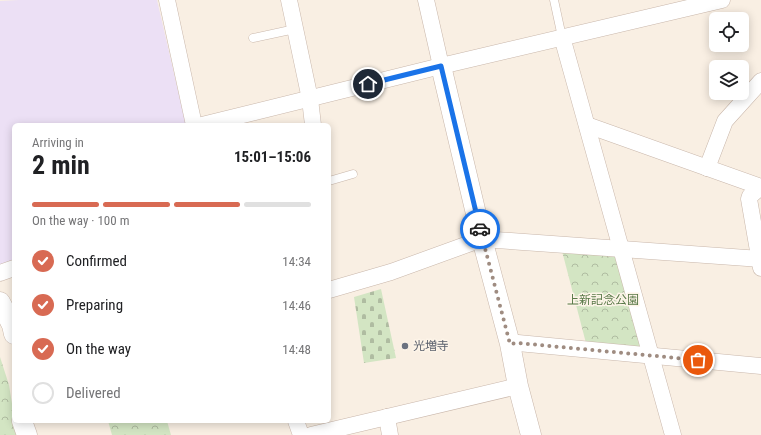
<!DOCTYPE html>
<html lang="en">
<head>
<meta charset="utf-8">
<style>
	:root { --surface:#fff; --page:#f2f2f2; --text:#202124; --muted:#757577; --line:#e0e0e0; --accent:#d86a53 }
	body { margin:0; font-family:"Roboto Condensed","Noto Sans JP",sans-serif; background:var(--page); color:var(--text); height:100vh; display:flex; flex-direction:column; font-size:15px; white-space:nowrap }
	* { box-sizing:border-box; margin:0 }
	p { font-size:13px; color:var(--muted) }
	.icon { flex:none; width:22px; height:22px; fill:none; stroke:currentColor; stroke-width:2; stroke-linecap:round; stroke-linejoin:round }
	.map { position:relative; flex:1; overflow:hidden }
	.side { position:absolute; left:12px; top:123px; width:319px; height:300px; display:flex; flex-direction:column; background:var(--surface); border-radius:6px; box-shadow:0 2px 10px #0003 }
	.side>* { flex:none }
	.fabs { position:absolute; left:709px; top:12px; display:grid; gap:8px }
	.fabs a { display:grid; place-items:center; width:40px; height:40px; border-radius:6px; background:var(--surface); box-shadow:0 2px 10px #0003; font-size:20px }
	.pin { position:absolute; display:grid; place-items:center; width:34px; height:34px; color:#fff; margin:-17px; border:2px solid #fff; border-radius:50%; box-shadow:0 1px 4px #0007 }
	.courier { position:absolute; display:grid; place-items:center; width:40px; height:40px; margin:-20px; border:3px solid #1a73e8; border-radius:50%; background:#fff; color:#222; box-shadow:0 1px 5px #0007 }
	.head em { font-style:normal; font-weight:700 }
	.head div { display:flex; flex-direction:column-reverse }
	.head { display:flex; align-items:center; justify-content:space-between; height:68px; padding:0 20px }
	h1 { font-size:26px; font-weight:700; line-height:30px }
	.bar { display:grid; grid-template-columns:repeat(4,1fr); gap:6px 4px; align-content:center; height:48px; padding:0 20px }
	.bar i { height:5px; border-radius:3px; background:var(--line) }
	.bar .selected { background:var(--accent) }
	.bar p { grid-column:span 4 }
	ol { padding:0 20px; list-style:none }
	li { display:flex; align-items:center; gap:12px; height:44px }
	li p { margin-inline-start:auto }
	li .icon { padding:4px; border-radius:50%; background:var(--accent); color:#fff; stroke-width:4 }
	li:last-child { color:var(--muted) }
	li i { width:22px; height:22px; border:2px solid var(--line); border-radius:50% }
	.map>svg:first-child { display:block }
	.education { fill:#ece0f5 }
	.cemetery { fill:url(#cemetery-stones) }
	.park { fill:url(#park-crowns) }
	.lines { fill:none; stroke-linecap:round; stroke-linejoin:round }
	.service-casing { stroke:#c9b7ab; stroke-width:9 }
	.minor-casing { stroke:#c9b7ab; stroke-width:17 }
	.tertiary-casing { stroke:#c9b7ab; stroke-width:21 }
	.service { stroke:#fff; stroke-width:8 }
	.minor { stroke:#fff; stroke-width:16 }
	.tertiary { stroke:#fff; stroke-width:20 }
	.done { stroke:#9f8c81; stroke-width:4; stroke-dasharray:0 7.2 }
	.route { stroke:#1a73e8; stroke-width:5 }
	.worship-dot { fill:#6b7280; stroke:#fdf4e8; stroke-width:1.5 }
	.labels { text-anchor:middle; stroke-width:3; stroke-linejoin:round; paint-order:stroke }
	.park-label { font-size:12px; fill:#597948; stroke:#fdf4e8 }
	.worship-label { font-size:12px; fill:#5b616d; stroke:#fdf4e8; text-anchor:start }
</style>
</head>
<body>
<div class="map">
<svg width="761" height="435" viewBox="0 0 761 435">
	<defs>
		<pattern id="cemetery-stones" width="16" height="16" patternUnits="userSpaceOnUse"><rect width="16" height="16" fill="#d3e5c3"/><path d="M2 7V4a2 2 0 0 1 4 0v3zM10 15v-3a2 2 0 0 1 4 0v3z" fill="#afbca1"/></pattern>
		<pattern id="park-crowns" width="20" height="18" patternUnits="userSpaceOnUse"><rect width="20" height="18" fill="#d3e5c3"/><path d="M2 6a3 3 0 1 1 6 0M12 15a3 3 0 1 1 6 0" fill="none" stroke="#afbca1"/></pattern>
	</defs>
	<rect width="100%" height="100%" fill="#f9efe3"/>
	<polygon class="education" points="19,0 157,0 186,125 14,125 14,262 0,267 0,1"/>
	<polygon class="cemetery" points="381,289 396,358 364,363 354,297"/>
	<g class="park">
		<polygon points="562,251 619,253 645,352 587,347"/>
		<polygon points="0,357 9,385 17,435 0,435"/>
		<polygon points="108,421 167,421 171,435 112,435"/>
	</g>
	<g class="lines">
		<defs>
			<g id="service">
				<polyline points="554,0 562,37"/>
				<polyline points="253,38 295,29"/>
				<polyline points="329,181 353,174"/>
			</g>
			<g id="minor">
				<polyline points="167,0 194,125"/>
				<polyline points="289,0 310,99 313,125"/>
				<polyline points="426,0 441,66"/>
				<polyline points="562,37 673,435"/>
				<polyline points="202,125 441,66 722,0"/>
				<polyline points="587,125 761,187"/>
				<polyline points="707,168 725,121 761,81"/>
				<polyline points="761,187 750,196 749,199 761,268"/>
				<polyline points="0,273 14,268"/>
				<polyline points="329,290 391,272 482,239 761,259"/>
				<polyline points="510,344 518,343 761,366"/>
				<polyline points="387,417 390,435"/>
				<polyline points="296,421 301,435"/>
				<polyline points="311,435 518,386"/>
			</g>
			<g id="tertiary">
				<polyline points="441,66 482,239 510,344 518,386 531,435"/>
				<polyline points="0,302 12,325 14,334"/>
				<polyline points="22,421 27,435"/>
			</g>
		</defs>
		<use href="#service" class="service-casing"/>
		<use href="#minor" class="minor-casing"/>
		<use href="#tertiary" class="tertiary-casing"/>
		<use href="#service" class="service"/>
		<use href="#minor" class="minor"/>
		<use href="#tertiary" class="tertiary"/>
	</g>
	<g class="lines">
		<polyline class="done" points="480,229 510,344 518,343 698,360"/>
		<polyline class="route" points="368,84 441,66 480,229"/>
	</g>
	<circle class="worship-dot" cx="405" cy="346" r="4"/>
	<g class="labels">
		<g class="park-label">
			<text x="603" y="304">上新記念公園</text>
		</g>
		<g class="worship-label">
			<text x="413" y="350">光増寺</text>
		</g>
	</g>
</svg>
<div class="fabs">
<a><svg class="icon" aria-label="locate" viewBox="0 0 24 24"><circle cx="12" cy="12" r="6"/><path d="M12 2v4M12 18v4M2 12h4M18 12h4"/></svg></a>
<a><svg class="icon" aria-label="layers" viewBox="0 0 24 24"><path d="M12 4l9 5-9 5-9-5zM3 14l9 5 9-5"/></svg></a>
</div>
<div class="pin" style="left:698px;top:360px;background:#ea580c"><svg class="icon" aria-label="bag" viewBox="0 0 24 24"><path d="M5 8h14l-1 12H6zM9 8a3 3 0 0 1 6 0"/></svg></div>
<div class="pin" style="left:368px;top:84px;background:#1f2937"><svg class="icon" aria-label="home" viewBox="0 0 24 24"><path d="M3 11l9-7 9 7M6 9v11h12V9"/></svg></div>
<div class="courier" style="left:480px;top:229px"><svg class="icon" aria-label="car" viewBox="0 0 24 24"><path d="M5 17H2v-5l4-1 3-4h7l3 4 3 1v5h-3M9 17h6M6 11h13"/><circle cx="7" cy="17" r="2"/><circle cx="17" cy="17" r="2"/></svg></div>
<section class="side">
<div class="head"><div><h1>2 min</h1><p>Arriving in</p></div><em>15:01–15:06</em></div>
<div class="bar"><i class="selected"></i><i class="selected"></i><i class="selected"></i><i></i><p>On the way · 100 m</p></div>
<ol>
<li><svg class="icon" aria-label="check" viewBox="0 0 24 24"><path d="M5 12l5 5 9-10"/></svg>Confirmed<p>14:34</p></li>
<li><svg class="icon" aria-label="check" viewBox="0 0 24 24"><path d="M5 12l5 5 9-10"/></svg>Preparing<p>14:46</p></li>
<li><svg class="icon" aria-label="check" viewBox="0 0 24 24"><path d="M5 12l5 5 9-10"/></svg>On the way<p>14:48</p></li>
<li><i></i>Delivered</li>
</ol>
</section>
</div>
</body>
</html>
